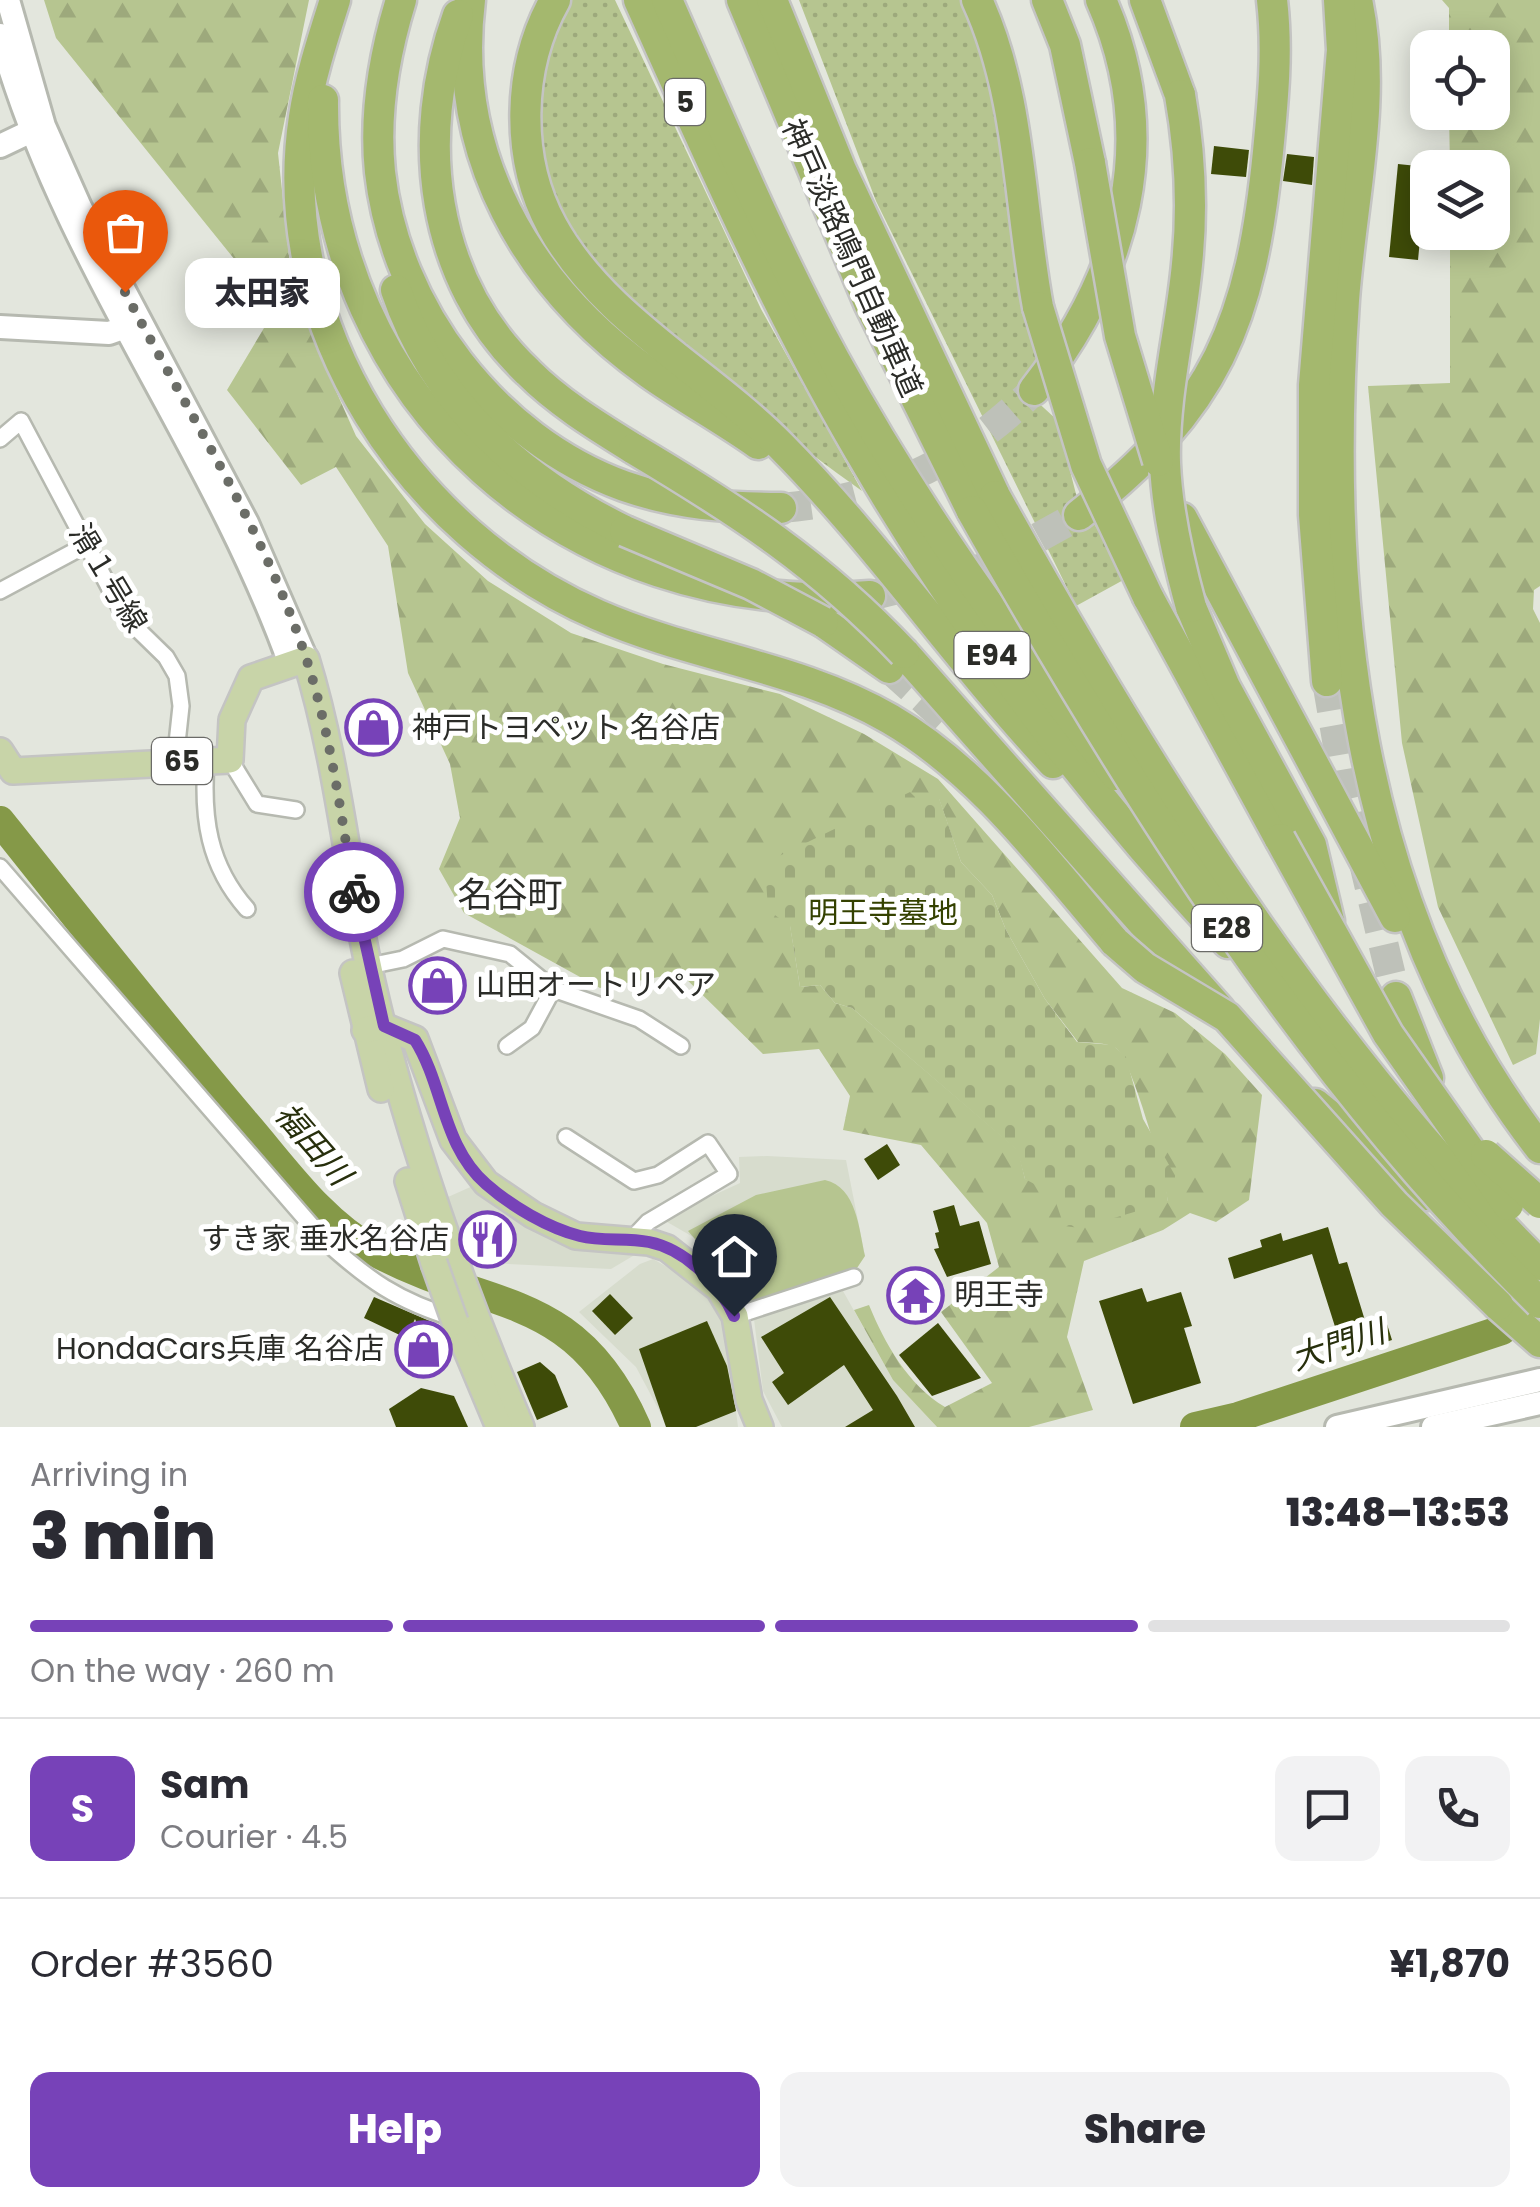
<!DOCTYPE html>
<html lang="en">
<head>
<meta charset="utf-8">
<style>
	:root { --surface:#fff; --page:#f2f2f3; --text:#2b2b33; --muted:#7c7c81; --line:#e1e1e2; --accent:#7742b8 }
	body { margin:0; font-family:Poppins,"Noto Sans JP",sans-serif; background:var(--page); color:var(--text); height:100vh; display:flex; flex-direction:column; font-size:38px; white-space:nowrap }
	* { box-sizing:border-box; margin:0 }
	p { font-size:32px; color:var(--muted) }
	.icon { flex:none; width:55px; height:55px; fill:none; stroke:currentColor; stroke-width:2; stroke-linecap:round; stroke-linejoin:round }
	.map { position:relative; height:1427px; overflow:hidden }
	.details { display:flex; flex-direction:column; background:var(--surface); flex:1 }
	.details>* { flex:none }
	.tools { position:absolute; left:1410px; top:30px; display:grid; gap:20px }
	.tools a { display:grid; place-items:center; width:100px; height:100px; border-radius:20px; background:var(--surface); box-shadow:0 5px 25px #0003; font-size:50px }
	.pin { position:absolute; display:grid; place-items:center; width:85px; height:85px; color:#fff; margin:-102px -42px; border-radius:50% 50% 50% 0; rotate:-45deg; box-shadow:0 0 10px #0007 }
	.pin .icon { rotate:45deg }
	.courier { position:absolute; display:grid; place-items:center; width:100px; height:100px; margin:-50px; border:8px solid #7742b8; border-radius:50%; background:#fff; color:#222; box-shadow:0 2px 12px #0007 }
	.bubble { position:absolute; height:70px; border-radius:20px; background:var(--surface); box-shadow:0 5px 25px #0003; font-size:32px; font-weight:800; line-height:70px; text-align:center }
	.overview em { font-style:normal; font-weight:800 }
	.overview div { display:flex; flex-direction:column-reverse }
	.overview { display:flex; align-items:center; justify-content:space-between; height:170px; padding:0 30px }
	h1 { font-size:65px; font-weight:800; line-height:75px }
	.bar { display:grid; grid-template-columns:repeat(4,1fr); gap:15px 10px; align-content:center; height:120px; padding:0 30px }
	.bar i { height:12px; border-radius:8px; background:var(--line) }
	.bar .selected { background:var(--accent) }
	.bar p { grid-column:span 4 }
	.line { display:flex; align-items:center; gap:25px; padding:0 30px; border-top:2px solid var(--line) }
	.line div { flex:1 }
	.round { display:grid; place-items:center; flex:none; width:105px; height:105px; border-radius:20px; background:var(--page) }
	.primary-button { display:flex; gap:20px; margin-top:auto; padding:20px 30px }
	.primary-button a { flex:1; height:115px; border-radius:20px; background:var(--accent); color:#fff; font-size:40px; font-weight:800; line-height:115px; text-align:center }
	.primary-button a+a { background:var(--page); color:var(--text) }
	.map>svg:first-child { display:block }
	.built { fill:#d7dccd }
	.grass { fill:url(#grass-dots) }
	.forest { fill:url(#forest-firs); fill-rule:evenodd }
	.cemetery { fill:url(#cemetery-stones) }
	.garden { fill:#b6c590 }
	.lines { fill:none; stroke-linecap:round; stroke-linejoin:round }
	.river { stroke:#859948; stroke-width:30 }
	.building { fill:#3e4b08 }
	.highway-tunnel { stroke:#bec1b9; stroke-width:30; stroke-dasharray:30 15; stroke-linecap:butt }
	.street-casing { stroke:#b6b9b0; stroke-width:20 }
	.secondary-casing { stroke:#b6b9b0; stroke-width:28 }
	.primary-casing { stroke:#c4c4c3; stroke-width:30 }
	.highway-casing { stroke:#c4c4c3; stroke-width:35 }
	.street { stroke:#fff; stroke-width:15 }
	.secondary { stroke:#fff; stroke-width:22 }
	.primary { stroke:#c8d4a8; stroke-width:25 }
	.highway { stroke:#a4b86e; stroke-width:30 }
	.primary-bridge-casing { stroke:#c4c4c3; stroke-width:30; stroke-linecap:butt }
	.highway-bridge-casing { stroke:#c4c4c3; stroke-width:35; stroke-linecap:butt }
	.primary-bridge { stroke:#c8d4a8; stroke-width:25 }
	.highway-bridge { stroke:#a4b86e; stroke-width:30 }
	.done { stroke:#6b6d67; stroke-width:10; stroke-dasharray:0 18 }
	.route { stroke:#7742b8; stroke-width:12 }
	.labels { text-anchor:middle; stroke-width:10; stroke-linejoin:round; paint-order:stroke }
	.shield { fill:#fff; stroke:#6b6b68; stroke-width:2.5 }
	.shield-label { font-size:28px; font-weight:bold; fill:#2b2c28 }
	.street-label { font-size:30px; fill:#2b2c28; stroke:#fff }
	.poi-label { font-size:30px; fill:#2b2c28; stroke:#fff; text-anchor:start }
	.park-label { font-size:30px; fill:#344100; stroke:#fff }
	.water-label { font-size:32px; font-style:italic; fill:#272f0c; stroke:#fff }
	.quarter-label { font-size:35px; fill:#2b2c28; stroke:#fff }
</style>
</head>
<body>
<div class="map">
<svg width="1540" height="1427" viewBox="0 0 1540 1427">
	<defs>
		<pattern id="grass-dots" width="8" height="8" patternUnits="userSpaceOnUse" patternTransform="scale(2.5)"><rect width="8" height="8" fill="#b6c590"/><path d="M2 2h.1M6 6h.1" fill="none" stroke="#9da97c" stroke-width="1.8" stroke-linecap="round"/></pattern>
		<pattern id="forest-firs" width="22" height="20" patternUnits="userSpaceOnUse" patternTransform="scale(2.5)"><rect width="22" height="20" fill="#b6c590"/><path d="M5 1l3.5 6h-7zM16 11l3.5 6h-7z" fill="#9da97c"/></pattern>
		<pattern id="cemetery-stones" width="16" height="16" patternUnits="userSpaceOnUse" patternTransform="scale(2.5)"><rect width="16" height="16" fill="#b6c590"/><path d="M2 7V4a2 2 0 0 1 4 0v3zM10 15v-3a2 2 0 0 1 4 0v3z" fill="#9da97c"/></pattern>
	</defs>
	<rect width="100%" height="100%" fill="#e3e6dd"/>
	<g class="built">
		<polygon points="767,1156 846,1160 865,1256 744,1300 735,1284 702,1252 700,1241 662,1219 740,1183 739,1157"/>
		<polygon points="475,1185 643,1250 611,1269 470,1262 448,1197"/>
		<polygon points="653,1259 706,1289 725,1322 738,1427 668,1427 636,1367 579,1312 640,1264"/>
		<polygon points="843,1291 893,1380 937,1427 782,1427 763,1391 754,1319"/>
	</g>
	<g class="grass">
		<path d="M567 0H615L761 309 862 491C811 455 764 417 717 378 631 307 530 226 534 102 536 70 557 31 567 0Z"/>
		<path d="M799 0H961C1008 90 1004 193 1020 291 1023 314 1033 336 1040 358L1019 385 1057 420 1076 494 1127 578 1076 606 876 201Z"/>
	</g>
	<g class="forest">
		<path d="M44 0H309L278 153 290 265 328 373 356 436 425 524 488 581 571 633 663 664 780 694 864 734 938 779 1122 988 1175 1013 1225 1054 1262 1095 1249 1200 1216 1222 1190 1213 1163 1230 1084 1261 1067 1337 1093 1410 1029 1427H937L893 1380 854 1310 869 1305C885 1344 908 1385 945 1407L992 1383 941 1312 999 1267 987 1223 921 1145 843 1130 850 1096 819 1049 763 1054 680 973 600 988 464 913 439 869 460 818 450 764 408 673 388 546 336 467 301 485 227 390 264 328 260 291 56 38ZM939 799 961 862 992 895 1006 930 1045 999 1078 1042C1089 1043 1106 1042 1116 1048 1131 1057 1165 1179 1168 1201L1025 1179 1018 1150 852 1008 835 1003 820 985 800 987 790 925Z"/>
		<polygon points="1442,0 1540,0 1540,586 1534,590 1533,609 1540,623 1540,1019 1536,1054 1513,1065 1438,907 1402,743 1368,386 1450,383 1450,233 1492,232 1492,168 1450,167 1449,113 1492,112 1492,48 1449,47 1449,8"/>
	</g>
	<polygon class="cemetery" points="910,792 922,804 939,798 961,862 992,895 1006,930 1045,999 1077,1042 1113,1045 1126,1057 1143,1119 1181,1186 1166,1186 1168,1202 1080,1228 1064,1226 1053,1194 1025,1179 1017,1150 852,1008 835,1003 820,985 800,987 790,926 768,910 765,863"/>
	<path class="garden" d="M825 1180C857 1187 859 1230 865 1256L855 1271 751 1304 688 1231 756 1195Z"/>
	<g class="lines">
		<g class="river">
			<path d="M0 821C81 923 161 1024 245 1123 284 1168 321 1222 374 1251 485 1312 574 1287 636 1427"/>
			<polyline points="1195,1427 1238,1417 1502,1330"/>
		</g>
	</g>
	<g class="building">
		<polygon points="1214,146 1249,150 1246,177 1211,174"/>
		<polygon points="1287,154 1314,157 1312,185 1283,181"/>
		<polygon points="1398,164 1427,167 1418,260 1389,257"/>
		<polygon points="887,1144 900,1165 878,1180 864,1159"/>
		<polygon points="954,1205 960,1226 979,1221 991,1264 947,1277 934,1249 939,1248 935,1233 939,1232 933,1211"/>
		<polygon points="488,1224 508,1225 506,1249 469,1250 470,1229 488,1230"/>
		<polygon points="1328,1227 1339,1264 1347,1262 1367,1327 1386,1321 1392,1340 1344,1355 1312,1254 1234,1279 1228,1258 1262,1247 1260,1240 1281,1233 1283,1241"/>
		<polygon points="1142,1288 1147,1302 1181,1292 1192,1326 1184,1328 1201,1383 1133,1404 1099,1301"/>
		<polygon points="610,1294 633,1318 615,1335 592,1311"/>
		<polygon points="374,1297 439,1325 451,1356 434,1363 415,1319 406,1338 364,1318"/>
		<polygon points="830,1297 897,1396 915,1427 845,1427 873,1410 844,1365 788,1405 772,1382 784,1373 761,1337"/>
		<polygon points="707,1321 727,1366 736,1411 696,1427 666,1427 639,1349"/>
		<polygon points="938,1323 981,1378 932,1396 899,1355"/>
		<polygon points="540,1362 555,1375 568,1407 537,1420 517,1372"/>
		<polygon points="421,1388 454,1396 468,1427 396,1427 389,1409"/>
	</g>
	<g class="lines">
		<g class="highway-tunnel">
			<path d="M781 508C883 500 961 462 1034 390"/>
			<polyline points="870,596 983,568 1079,515"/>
			<polyline points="889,668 951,724"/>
			<polyline points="1327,681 1343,775 1396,997"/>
		</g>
		<defs>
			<g id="street">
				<polyline points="0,439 21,421 125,617 166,657 177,676 181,706 175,762"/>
				<polyline points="0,591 86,545"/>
				<polyline points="230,760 257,804 296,810"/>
				<path d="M206 761C202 817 208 865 247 909"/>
				<path d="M0 867 323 1239C368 1280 397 1301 457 1319"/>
				<polyline points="369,966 403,959 443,939 510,954 553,989 639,1019 681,1046"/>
				<polyline points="507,1046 532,1028 553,989"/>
				<polyline points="566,1137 634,1181 658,1175 708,1143 729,1174 648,1222 631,1240"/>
				<polyline points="735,1316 854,1277"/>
			</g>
			<g id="secondary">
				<polyline points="8,0 44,126 80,207 247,523 306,659"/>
				<path d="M0 35C64 265 211 444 290 664"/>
				<polyline points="0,146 42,126"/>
				<polyline points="0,327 109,333 137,323"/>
				<polyline points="1337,1427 1540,1380"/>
				<polyline points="1433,1427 1540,1403"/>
			</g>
			<g id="primary">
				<path d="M0 751 13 771 230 760 232 720 251 678 306 659C339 766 348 879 373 987 408 1139 460 1284 521 1427"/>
				<polyline points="353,973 381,1089"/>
				<polyline points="365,1030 383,1026 415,1039 453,1140 486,1183 533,1215 576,1236 649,1242 667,1248 719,1289 735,1316 749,1400 760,1427"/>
				<polyline points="408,1181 434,1263"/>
				<polyline points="455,1322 499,1427"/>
			</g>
			<g id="highway">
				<path d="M335 0C323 38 310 77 304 117 272 327 411 534 598 615 694 657 798 666 890 719 981 772 1047 863 1115 942"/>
				<path d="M401 0C384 55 374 114 380 172 395 309 494 439 624 486 675 504 727 508 781 508"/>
				<path d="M470 0C451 154 526 285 649 373 684 398 723 419 758 444"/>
				<path d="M555 0C517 67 515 158 552 226 603 319 708 372 781 446 879 545 958 661 1053 763"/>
				<path d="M639 0C710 158 780 318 869 467 969 638 1093 798 1228 943"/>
				<path d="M667 0C720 120 771 243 834 359 915 507 1012 643 1116 775"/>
				<polyline points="742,0 869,303 972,511"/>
				<polyline points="772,0 841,170 995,496"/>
				<path d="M977 0C1021 95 1019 205 1038 307"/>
				<polyline points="1047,0 1065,45 1090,163"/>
				<polyline points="1145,0 1180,95"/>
				<path d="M1357 0C1378 98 1351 202 1344 300 1324 594 1353 908 1540 1148"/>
				<path d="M458 15C414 137 430 279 528 372 559 403 597 426 634 449"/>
				<path d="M323 100C320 402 572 621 870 596"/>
				<path d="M396 290C434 403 521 480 625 531"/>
				<path d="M1034 390C1125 275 1163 140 1101 0"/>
				<path d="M1079 515C1217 407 1251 323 1268 152 1273 101 1278 51 1272 0"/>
				<polyline points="1182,518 1395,917"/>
				<polyline points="1148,597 1280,839"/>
				<polyline points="1191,607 1225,687 1311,845 1329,921"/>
				<polyline points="823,622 889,668"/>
				<polyline points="904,653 1220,1010"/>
				<polyline points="1327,681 1314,515 1314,385 1342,50 1339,0"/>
				<polyline points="1396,997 1428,1078"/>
				<polyline points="1315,1104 1427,1195"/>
				<polyline points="1498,1305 1540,1342"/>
			</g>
		</defs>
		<use href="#street" class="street-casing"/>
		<use href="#secondary" class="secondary-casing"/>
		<use href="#primary" class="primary-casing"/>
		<use href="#highway" class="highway-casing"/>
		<use href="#street" class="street"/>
		<use href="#secondary" class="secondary"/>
		<use href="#primary" class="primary"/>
		<use href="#highway" class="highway"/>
		<defs>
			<polyline id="primary-bridge" points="434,1263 455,1322"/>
			<g id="highway-bridge">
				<path d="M1180 95C1190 151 1193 206 1187 264 1181 330 1163 395 1165 463 1167 512 1178 560 1191 607"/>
				<polyline points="1090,163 1120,336 1158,461"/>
				<polyline points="1038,307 1086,465 1148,597"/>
				<path d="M634 449C738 511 820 564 904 653"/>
				<path d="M995 496C1148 771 1315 1042 1540 1265"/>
				<path d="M972 511C1133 796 1305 1071 1540 1303"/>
				<polyline points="625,531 751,584 823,622"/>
				<polyline points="1280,839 1388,1034 1508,1205"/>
				<polyline points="1115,942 1145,968 1227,1017 1394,1204 1498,1305"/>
				<polyline points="1486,1155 1540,1203"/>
			</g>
		</defs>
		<use href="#primary-bridge" class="primary-bridge-casing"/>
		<use href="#highway-bridge" class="highway-bridge-casing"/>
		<use href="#primary-bridge" class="primary-bridge"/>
		<use href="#highway-bridge" class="highway-bridge"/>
	</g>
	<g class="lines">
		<path class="done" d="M125 292C188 413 265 531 307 661 331 736 341 815 354 892"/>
		<path class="route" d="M354 892 384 1026 415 1040C444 1086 442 1145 486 1184 511 1206 548 1228 580 1236 603 1242 626 1237 649 1242 685 1249 720 1284 734 1316"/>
	</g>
	<defs>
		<symbol id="shop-ring" viewBox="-11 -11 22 22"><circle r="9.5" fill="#fff" stroke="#7742b8" stroke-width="1.5"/><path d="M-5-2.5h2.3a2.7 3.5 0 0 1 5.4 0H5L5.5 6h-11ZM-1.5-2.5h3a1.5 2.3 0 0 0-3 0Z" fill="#7742b8"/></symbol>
		<symbol id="restaurant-ring" viewBox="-11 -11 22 22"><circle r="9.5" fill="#fff" stroke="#7742b8" stroke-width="1.5"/><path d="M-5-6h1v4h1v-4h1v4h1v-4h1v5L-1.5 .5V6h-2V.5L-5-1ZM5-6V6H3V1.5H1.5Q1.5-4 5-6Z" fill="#7742b8"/></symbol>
		<symbol id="temple-ring" viewBox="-11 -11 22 22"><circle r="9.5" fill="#fff" stroke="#7742b8" stroke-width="1.5"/><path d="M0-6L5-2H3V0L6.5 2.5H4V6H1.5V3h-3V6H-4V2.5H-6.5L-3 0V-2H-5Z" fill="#7742b8"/></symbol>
	</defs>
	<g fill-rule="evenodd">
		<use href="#shop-ring" x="342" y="696" width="63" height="63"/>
		<use href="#shop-ring" x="406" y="954" width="63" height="63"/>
		<use href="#restaurant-ring" x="456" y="1208" width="63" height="63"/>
		<use href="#temple-ring" x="884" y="1264" width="63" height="63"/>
		<use href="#shop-ring" x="392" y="1318" width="63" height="63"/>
	</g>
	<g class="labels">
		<g class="shield">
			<rect x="665" y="79" width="40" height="46" rx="8"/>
			<rect x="954.5" y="632" width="75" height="46" rx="8"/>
			<rect x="152" y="738" width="60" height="46" rx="8"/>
			<rect x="1192" y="905" width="70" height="46" rx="8"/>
		</g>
		<g class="shield-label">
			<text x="685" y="112">5</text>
			<text x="992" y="665">E94</text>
			<text x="182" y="771">65</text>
			<text x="1227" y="938">E28</text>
		</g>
		<g class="street-label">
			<text transform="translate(852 258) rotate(66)" y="10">神戸淡路鳴門自動車道</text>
			<text transform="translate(108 578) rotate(59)" y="10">滑１号線</text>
		</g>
		<g class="poi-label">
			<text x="412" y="738">神戸トヨペット 名谷店</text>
			<text x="476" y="995">山田オートリペア</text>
			<text x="449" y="1249" text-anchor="end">すき家 垂水名谷店</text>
			<text x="954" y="1305">明王寺</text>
			<text x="384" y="1359" text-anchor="end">HondaCars兵庫 名谷店</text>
		</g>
		<g class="park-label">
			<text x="883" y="923">明王寺墓地</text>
		</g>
		<g class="water-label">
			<text transform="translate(313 1144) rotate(49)" y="11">福田川</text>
			<text transform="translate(1338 1345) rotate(-18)" y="11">大門川</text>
		</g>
		<g class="quarter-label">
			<text x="510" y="907">名谷町</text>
		</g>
	</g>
</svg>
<div class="tools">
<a><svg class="icon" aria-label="locate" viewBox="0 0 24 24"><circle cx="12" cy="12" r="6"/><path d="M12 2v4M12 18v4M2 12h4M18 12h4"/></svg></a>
<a><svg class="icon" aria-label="layers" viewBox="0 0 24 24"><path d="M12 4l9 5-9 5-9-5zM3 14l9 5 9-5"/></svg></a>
</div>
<div class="pin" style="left:125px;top:292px;background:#ea580c"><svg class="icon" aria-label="bag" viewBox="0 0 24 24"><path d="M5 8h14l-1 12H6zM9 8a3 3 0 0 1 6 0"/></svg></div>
<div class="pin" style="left:734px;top:1316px;background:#1f2937"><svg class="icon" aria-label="home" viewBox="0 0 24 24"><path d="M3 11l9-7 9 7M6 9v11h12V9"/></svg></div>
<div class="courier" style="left:354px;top:892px"><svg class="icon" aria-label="bike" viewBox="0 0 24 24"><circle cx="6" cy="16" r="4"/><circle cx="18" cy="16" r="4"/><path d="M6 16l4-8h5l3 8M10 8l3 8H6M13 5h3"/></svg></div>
<div class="bubble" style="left:185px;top:258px;width:155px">太田家</div>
</div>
<section class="details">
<div class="overview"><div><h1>3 min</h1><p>Arriving in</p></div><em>13:48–13:53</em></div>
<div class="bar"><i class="selected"></i><i class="selected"></i><i class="selected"></i><i></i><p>On the way · 260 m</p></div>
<div class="line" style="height:180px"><b class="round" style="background:var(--accent);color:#fff">S</b><div><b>Sam</b><p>Courier · 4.5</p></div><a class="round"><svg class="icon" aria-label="chat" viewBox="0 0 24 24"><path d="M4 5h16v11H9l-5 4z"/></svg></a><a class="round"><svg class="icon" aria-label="phone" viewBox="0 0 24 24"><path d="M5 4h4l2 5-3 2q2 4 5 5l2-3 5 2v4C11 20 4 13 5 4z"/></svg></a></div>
<div class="line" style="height:130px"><div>Order #3560</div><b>¥1,870</b></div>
<div class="primary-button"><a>Help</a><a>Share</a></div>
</section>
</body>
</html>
